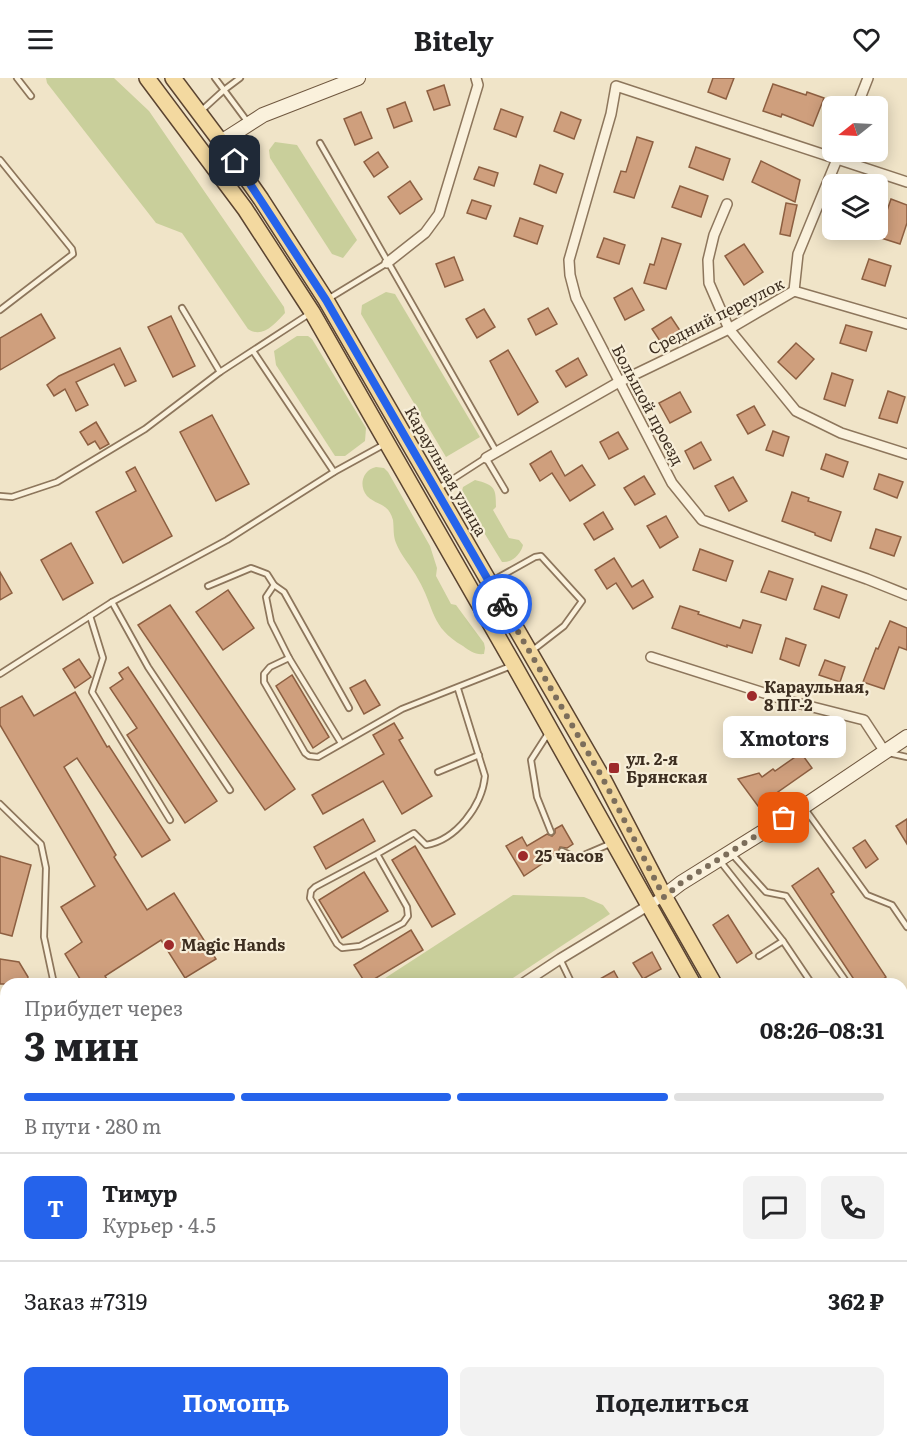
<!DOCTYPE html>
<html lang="ru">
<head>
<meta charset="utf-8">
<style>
	:root { --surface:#fff; --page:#f2f2f2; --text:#202124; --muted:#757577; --line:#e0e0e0; --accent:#2563eb }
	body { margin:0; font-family:Literata,serif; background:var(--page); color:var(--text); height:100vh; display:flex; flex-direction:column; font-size:22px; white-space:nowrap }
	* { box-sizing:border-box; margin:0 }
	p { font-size:20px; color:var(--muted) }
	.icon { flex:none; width:33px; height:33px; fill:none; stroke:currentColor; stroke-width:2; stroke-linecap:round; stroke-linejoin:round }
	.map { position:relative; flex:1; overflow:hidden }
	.sheet { position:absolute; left:0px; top:900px; width:908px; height:470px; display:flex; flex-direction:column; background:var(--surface); border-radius:18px 18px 0 0; box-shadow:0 3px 15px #0003 }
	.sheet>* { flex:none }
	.needle { width:39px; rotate:252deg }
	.controls { position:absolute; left:822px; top:18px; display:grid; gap:12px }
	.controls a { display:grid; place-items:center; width:66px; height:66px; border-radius:9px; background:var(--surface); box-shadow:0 3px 15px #0003; font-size:30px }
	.pin { position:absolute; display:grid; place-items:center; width:51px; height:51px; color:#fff; margin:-26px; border-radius:12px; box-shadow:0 3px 9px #0006 }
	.courier { position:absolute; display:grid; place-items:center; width:60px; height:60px; margin:-30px; border:4px solid #2563eb; border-radius:50%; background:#fff; color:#222; box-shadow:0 2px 8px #0007 }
	.bubble { position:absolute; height:42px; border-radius:9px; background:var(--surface); box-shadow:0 3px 15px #0003; font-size:20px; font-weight:700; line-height:42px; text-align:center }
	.summary em { font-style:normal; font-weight:700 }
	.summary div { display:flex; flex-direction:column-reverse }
	.summary { display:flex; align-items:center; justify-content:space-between; height:102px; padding:0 24px }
	h1 { font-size:39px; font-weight:700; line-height:45px }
	.bar { display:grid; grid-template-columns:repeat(4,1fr); gap:9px 6px; align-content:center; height:72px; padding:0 24px }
	.bar i { height:8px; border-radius:4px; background:var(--line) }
	.bar .selected { background:var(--accent) }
	.bar p { grid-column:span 4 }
	.line { display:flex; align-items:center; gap:15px; padding:0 24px; border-top:2px solid var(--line) }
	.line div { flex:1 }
	.round { display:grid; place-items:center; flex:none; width:63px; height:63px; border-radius:9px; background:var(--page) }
	.action { display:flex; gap:12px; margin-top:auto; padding:12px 24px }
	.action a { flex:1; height:69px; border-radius:9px; background:var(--accent); color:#fff; font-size:24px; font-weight:700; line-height:69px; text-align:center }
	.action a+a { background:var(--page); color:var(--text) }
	header { display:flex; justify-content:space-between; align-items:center; height:78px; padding:0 24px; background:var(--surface); font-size:27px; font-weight:700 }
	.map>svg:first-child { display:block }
	.green { fill:#c9cf9b }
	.building { fill:#cf9f7d; stroke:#8d5f41; stroke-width:1.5 }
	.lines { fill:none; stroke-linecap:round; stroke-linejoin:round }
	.lane-casing { stroke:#8d765c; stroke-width:8 }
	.street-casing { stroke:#8d765c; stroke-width:12 }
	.secondary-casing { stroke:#6f573f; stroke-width:16 }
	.primary-casing { stroke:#5b4430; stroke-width:18 }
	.lane { stroke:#faf1dc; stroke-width:4.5 }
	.street { stroke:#faf1dc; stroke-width:9 }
	.secondary { stroke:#faf1dc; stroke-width:14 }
	.primary { stroke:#f3d9a0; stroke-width:15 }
	.done { stroke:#7c6e5b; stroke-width:6; stroke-dasharray:0 10.8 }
	.route { stroke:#2563eb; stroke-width:8 }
	.poi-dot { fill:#9e2a2b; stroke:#f7eed8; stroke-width:2 }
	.labels { text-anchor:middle; stroke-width:4.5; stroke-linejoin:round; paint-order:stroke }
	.street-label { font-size:16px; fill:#3d2e20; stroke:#f7eed8 }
	.poi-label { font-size:16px; font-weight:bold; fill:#3d2e20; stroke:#f7eed8; text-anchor:start }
</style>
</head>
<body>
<header><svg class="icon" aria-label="menu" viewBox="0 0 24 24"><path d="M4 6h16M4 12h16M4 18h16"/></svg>Bitely<svg class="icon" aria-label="heart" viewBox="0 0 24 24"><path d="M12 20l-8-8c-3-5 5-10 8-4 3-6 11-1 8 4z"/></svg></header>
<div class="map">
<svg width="907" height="1369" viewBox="0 0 907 1369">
	<rect width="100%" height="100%" fill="#f0e4c8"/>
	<g class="green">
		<path d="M46 0H114L149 33 284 229 285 235C275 246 262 261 248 251L182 155 156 145 47 5Z"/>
		<polygon points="275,64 297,67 357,162 343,180 332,176 270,80 269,72"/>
		<polygon points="386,214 395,216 480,359 446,379 361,236 362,227"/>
		<polygon points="297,258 308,258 312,261 366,350 365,363 345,378 335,378 276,287 274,273"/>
		<path d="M376 389 384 390 388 394 430 468 437 490 436 498 451 526 456 527 484 565 485 570 484 576C475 577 470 573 463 568 430 549 435 530 418 501 412 489 401 478 396 465 393 458 394 450 393 442 388 424 377 428 367 418 358 407 363 392 376 389Z"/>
		<path d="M475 402C495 407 496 410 496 429L493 432 509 460 519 462 523 467C521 476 512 485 502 484L461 417 463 409Z"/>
		<polygon points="513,817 584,819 603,827 610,836 504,906 376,906"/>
	</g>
	<g class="building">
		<polygon points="713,0 734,0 726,21 708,14"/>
		<polygon points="773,6 806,17 807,14 824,20 813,48 782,36 781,39 763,33"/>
		<polygon points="444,7 450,27 434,32 427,13"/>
		<polygon points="405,24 412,43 394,50 387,31"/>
		<polygon points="501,31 523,39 516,59 494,51"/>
		<polygon points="361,34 372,60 355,67 344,41"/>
		<polygon points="561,34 581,42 574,61 554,53"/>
		<polygon points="637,59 653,64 634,120 614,114 621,93 626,94"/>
		<polygon points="696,69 730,81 723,102 689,89"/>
		<polygon points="378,74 388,89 374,99 364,84"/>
		<polygon points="761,83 800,102 795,124 752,104"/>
		<polygon points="540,87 563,96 556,115 534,106"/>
		<polygon points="479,89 498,95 494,108 474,101"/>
		<polygon points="410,103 422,121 400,136 388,119"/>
		<polygon points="680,108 708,118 701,139 672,129"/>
		<polygon points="891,121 907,127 907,145 900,166 878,159"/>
		<polygon points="472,122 491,128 486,141 467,135"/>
		<polygon points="786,125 797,127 790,158 780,156"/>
		<polygon points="520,140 543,148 537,166 514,158"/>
		<polygon points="604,160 625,167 619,186 597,179"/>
		<polygon points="662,160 681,166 666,211 644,205 650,186 654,187"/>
		<polygon points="744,166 763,194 744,207 725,178"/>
		<polygon points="454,179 463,202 445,209 436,186"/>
		<polygon points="869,181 891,188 885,208 862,201"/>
		<polygon points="632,210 644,232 625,242 614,220"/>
		<polygon points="548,230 557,246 536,257 528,241"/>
		<polygon points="484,231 495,249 477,260 466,241"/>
		<polygon points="41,236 55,260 0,292 0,260"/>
		<polygon points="171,238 195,288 173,299 148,249"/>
		<polygon points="671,239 681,254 662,266 652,251"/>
		<polygon points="846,247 872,254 866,273 840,265"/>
		<polygon points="796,265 814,281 796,301 778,284"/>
		<polygon points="120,270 136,303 125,308 114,286 76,304 88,327 76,333 65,311 54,318 47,307 59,298"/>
		<polygon points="508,272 538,324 518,337 490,283"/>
		<polygon points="578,280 587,297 566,309 556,293"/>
		<polygon points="832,295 853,302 845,328 824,321"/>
		<polygon points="888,313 905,319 897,345 879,340"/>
		<polygon points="680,314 691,334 670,345 659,325"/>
		<polygon points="754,328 765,347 748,356 737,337"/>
		<polygon points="212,337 249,406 216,423 180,354"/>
		<polygon points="96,344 109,366 100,371 95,363 88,367 80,354"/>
		<polygon points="773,353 789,359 783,378 766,372"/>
		<polygon points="618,354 628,371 609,381 600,364"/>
		<polygon points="701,364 711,382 694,391 685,373"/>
		<polygon points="551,373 565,398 582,387 595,407 570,423 552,395 540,403 530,386"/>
		<polygon points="826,376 848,384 843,399 821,391"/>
		<polygon points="135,389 172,458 123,485 96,434 136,413 126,394"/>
		<polygon points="879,396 903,404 897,420 874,411"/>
		<polygon points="644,398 655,416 635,427 624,410"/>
		<polygon points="733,399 747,423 729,433 715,408"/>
		<polygon points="792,414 809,420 808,423 841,434 831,463 815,457 815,455 782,443"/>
		<polygon points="603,434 613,451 594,462 584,446"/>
		<polygon points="666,438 678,459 660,470 647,448"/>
		<polygon points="876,451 901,459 894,478 870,470"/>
		<polygon points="71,465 93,505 63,522 41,482"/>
		<polygon points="700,471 733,483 726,503 693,492"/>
		<polygon points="614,480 632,509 643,502 653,519 633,531 616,505 607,511 595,492"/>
		<polygon points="769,493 793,501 786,522 761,514"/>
		<polygon points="0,494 12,515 0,522"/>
		<polygon points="822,508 847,517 839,540 814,531"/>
		<polygon points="228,512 254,550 223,572 196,534"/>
		<polygon points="170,527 295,711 265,732 138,547"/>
		<polygon points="680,528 699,534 698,536 740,550 743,542 761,547 752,575 727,567 727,569 672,550"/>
		<polygon points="890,543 907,550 907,572 899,569 884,611 863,604 876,570 878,571"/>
		<polygon points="786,560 806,567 799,588 780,581"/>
		<polygon points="79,581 91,599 75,610 63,591"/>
		<polygon points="825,582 845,589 840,604 819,597"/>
		<polygon points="128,589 217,723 185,745 127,657 137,650 110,610 123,601 119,595"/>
		<polygon points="292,597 329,659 313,670 276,608"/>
		<polygon points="365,602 380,627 364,636 350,610"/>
		<polygon points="75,614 107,669 109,668 170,762 142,779 77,680 64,689 116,777 114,779 147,832 174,815 216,881 185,900 161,862 105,898 110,906 83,906 65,876 82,864 61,829 95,808 0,647 0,630 22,618 34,638"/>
		<polygon points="394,645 403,660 399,662 432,718 402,736 383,703 323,736 312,717 384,676 373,657"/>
		<polygon points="801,675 812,690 758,728 738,701 759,695 762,699 773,691 775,693"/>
		<polygon points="363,741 375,763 326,791 314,769"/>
		<polygon points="907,741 907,766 896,748"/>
		<polygon points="562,747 573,766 567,770 560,769 558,775 524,798 506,768 522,759 527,768 547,756 552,758 555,755 555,751"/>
		<polygon points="865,762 878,781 866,790 853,770"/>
		<polygon points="415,768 455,836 432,849 392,782"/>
		<polygon points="0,778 31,787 12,858 0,855"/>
		<polygon points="818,790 834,814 831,816 886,899 876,906 857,906 792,808"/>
		<polygon points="364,794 388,833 342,860 319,822"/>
		<polygon points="728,837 752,875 737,885 713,847"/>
		<polygon points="411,852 423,872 366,906 354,887"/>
		<polygon points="652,874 661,891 643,901 633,885"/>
		<polygon points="0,881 19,884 28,899 27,906 0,906"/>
		<polygon points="614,893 621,906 591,906"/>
	</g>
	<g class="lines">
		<defs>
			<g id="lane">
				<polyline points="17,0 31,18"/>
				<polyline points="240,0 224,12 247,43"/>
				<polyline points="201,33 224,12 215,0"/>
				<polyline points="320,65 496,373"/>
				<polyline points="0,82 72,171 73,176 0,232"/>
				<polyline points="328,221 387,185"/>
				<polyline points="182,230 220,294"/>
				<polyline points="253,273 334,394"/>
				<polyline points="486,380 505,412"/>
				<polyline points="439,410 487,379"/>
				<polyline points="0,418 12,419 57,404 145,351 220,294 309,236"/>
				<polyline points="492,503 535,479 541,478 582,523 564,548 533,572"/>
				<polyline points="274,507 284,514 349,630"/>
				<polyline points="208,508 251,490 267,496 274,507 266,519 271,544 289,580 341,665"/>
				<polyline points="112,524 148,589 230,712"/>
				<polyline points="90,538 103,580 92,614 170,742"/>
				<polyline points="289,580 270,589 264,596 264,604 305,675 309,678 318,679 402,631 511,588"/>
				<polyline points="0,596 112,524 227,462 334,394 385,366"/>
				<polyline points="549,654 531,682 537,719 551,754"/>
				<polyline points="889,675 907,679"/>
				<polyline points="438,694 479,677"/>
				<polyline points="0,726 41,766 46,790 44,859 54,906"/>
				<polyline points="805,731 867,817 892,827 907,849"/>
				<polyline points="562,773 577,780 612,765"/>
				<path d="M377 776 315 809 311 813 310 820 337 866 342 870 360 868 403 845 408 838 407 829 377 776 414 755 426 767C456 762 482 728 485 698L458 611"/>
				<polyline points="732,776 766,814 786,818 848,906"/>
				<polyline points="720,783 783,863 812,906"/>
				<polyline points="759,878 783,863"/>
				<polyline points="560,881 572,906"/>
				<polyline points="902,989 907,993"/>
				<polyline points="6,1081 4,1091 6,1106"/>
				<polyline points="902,1187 907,1199"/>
				<polyline points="6,1299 2,1323 6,1359"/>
				<polyline points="7,1364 7,1369"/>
				<polyline points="883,1364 894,1368 907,1362"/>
				<polyline points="13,1369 17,1364"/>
				<polyline points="101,1369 125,1364"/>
				<polyline points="805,1369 815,1364"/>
			</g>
			<g id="street">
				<polyline points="857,28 868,0"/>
				<polyline points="907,104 616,8 611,36 569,182 570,197 576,220 672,405 702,442 867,501 907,517"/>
				<polyline points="727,126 714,157 708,182 709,205 729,251 796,333 841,355 907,376"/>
				<polyline points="387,185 425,155 439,136 478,7 476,0"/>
				<polyline points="794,213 798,176 840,74"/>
				<polyline points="486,380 619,304 729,251 794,213 907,246"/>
				<polyline points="651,579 789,623 864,642 885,674"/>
				<polyline points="522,906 560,881 664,818"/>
				<polyline points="0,1167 6,1167"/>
			</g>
			<g id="secondary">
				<polyline points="221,64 263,37 358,0"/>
				<polyline points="664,818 681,805 803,729 907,659"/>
			</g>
			<g id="primary">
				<polyline points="147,0 245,131 312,234 514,587 693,906"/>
				<polyline points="173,0 221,64 261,121 326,222 602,699 664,818 714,906"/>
				<polyline points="902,1237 907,1247"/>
				<polyline points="902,1274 907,1284"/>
			</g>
		</defs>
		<use href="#lane" class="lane-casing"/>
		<use href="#street" class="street-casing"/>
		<use href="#secondary" class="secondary-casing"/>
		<use href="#primary" class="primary-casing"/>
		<use href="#lane" class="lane"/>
		<use href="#street" class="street"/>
		<use href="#secondary" class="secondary"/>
		<use href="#primary" class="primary"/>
	</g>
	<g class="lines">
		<polyline class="done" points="502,526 602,699 664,819 681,805 784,740"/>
		<polyline class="route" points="235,83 326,222 502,526"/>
	</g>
	<g class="poi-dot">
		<circle cx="752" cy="618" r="6"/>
		<rect x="608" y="684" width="12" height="12" rx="3"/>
		<circle cx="523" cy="778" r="6"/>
		<circle cx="169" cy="867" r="6"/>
	</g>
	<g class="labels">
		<g class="street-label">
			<text transform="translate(716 238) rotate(-27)" y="6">Средний переулок</text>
			<text transform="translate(648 327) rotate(62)" y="6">Большой проезд</text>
			<text transform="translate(446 393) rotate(60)" y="6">Караульная улица</text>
		</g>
		<g class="poi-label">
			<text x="764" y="615">Караульная,<tspan x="764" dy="18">8 ПГ-2</tspan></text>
			<text x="626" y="687">ул. 2-я<tspan x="626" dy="18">Брянская</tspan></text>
			<text x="535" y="784">25 часов</text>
			<text x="181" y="873">Magic Hands</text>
		</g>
	</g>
</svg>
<div class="controls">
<a><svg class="needle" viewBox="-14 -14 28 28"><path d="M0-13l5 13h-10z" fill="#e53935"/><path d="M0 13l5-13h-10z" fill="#757577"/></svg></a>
<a><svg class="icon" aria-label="layers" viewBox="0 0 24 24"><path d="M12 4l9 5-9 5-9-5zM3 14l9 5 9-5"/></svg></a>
</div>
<div class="pin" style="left:784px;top:740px;background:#ea580c"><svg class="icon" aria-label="bag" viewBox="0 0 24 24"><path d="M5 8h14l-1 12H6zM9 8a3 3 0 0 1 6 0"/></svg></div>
<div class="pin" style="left:235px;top:83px;background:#1f2937"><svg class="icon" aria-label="home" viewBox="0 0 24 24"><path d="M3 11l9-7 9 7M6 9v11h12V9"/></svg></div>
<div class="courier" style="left:502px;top:526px"><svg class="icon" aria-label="bike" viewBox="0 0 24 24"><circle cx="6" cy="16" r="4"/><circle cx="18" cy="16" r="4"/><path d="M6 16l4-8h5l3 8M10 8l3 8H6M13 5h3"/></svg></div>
<div class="bubble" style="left:723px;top:638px;width:123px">Xmotors</div>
<section class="sheet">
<div class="summary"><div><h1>3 мин</h1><p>Прибудет через</p></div><em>08:26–08:31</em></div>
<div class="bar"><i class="selected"></i><i class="selected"></i><i class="selected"></i><i></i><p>В пути · 280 m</p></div>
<div class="line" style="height:108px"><b class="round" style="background:var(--accent);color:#fff">Т</b><div><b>Тимур</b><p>Курьер · 4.5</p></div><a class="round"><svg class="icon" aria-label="chat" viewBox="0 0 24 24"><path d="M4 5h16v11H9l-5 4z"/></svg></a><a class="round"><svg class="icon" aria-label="phone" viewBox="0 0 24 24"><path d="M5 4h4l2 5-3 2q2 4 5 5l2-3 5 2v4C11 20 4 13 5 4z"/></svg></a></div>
<div class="line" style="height:78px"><div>Заказ #7319</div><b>362 ₽</b></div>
<div class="action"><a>Помощь</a><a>Поделиться</a></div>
</section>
</div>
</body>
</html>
